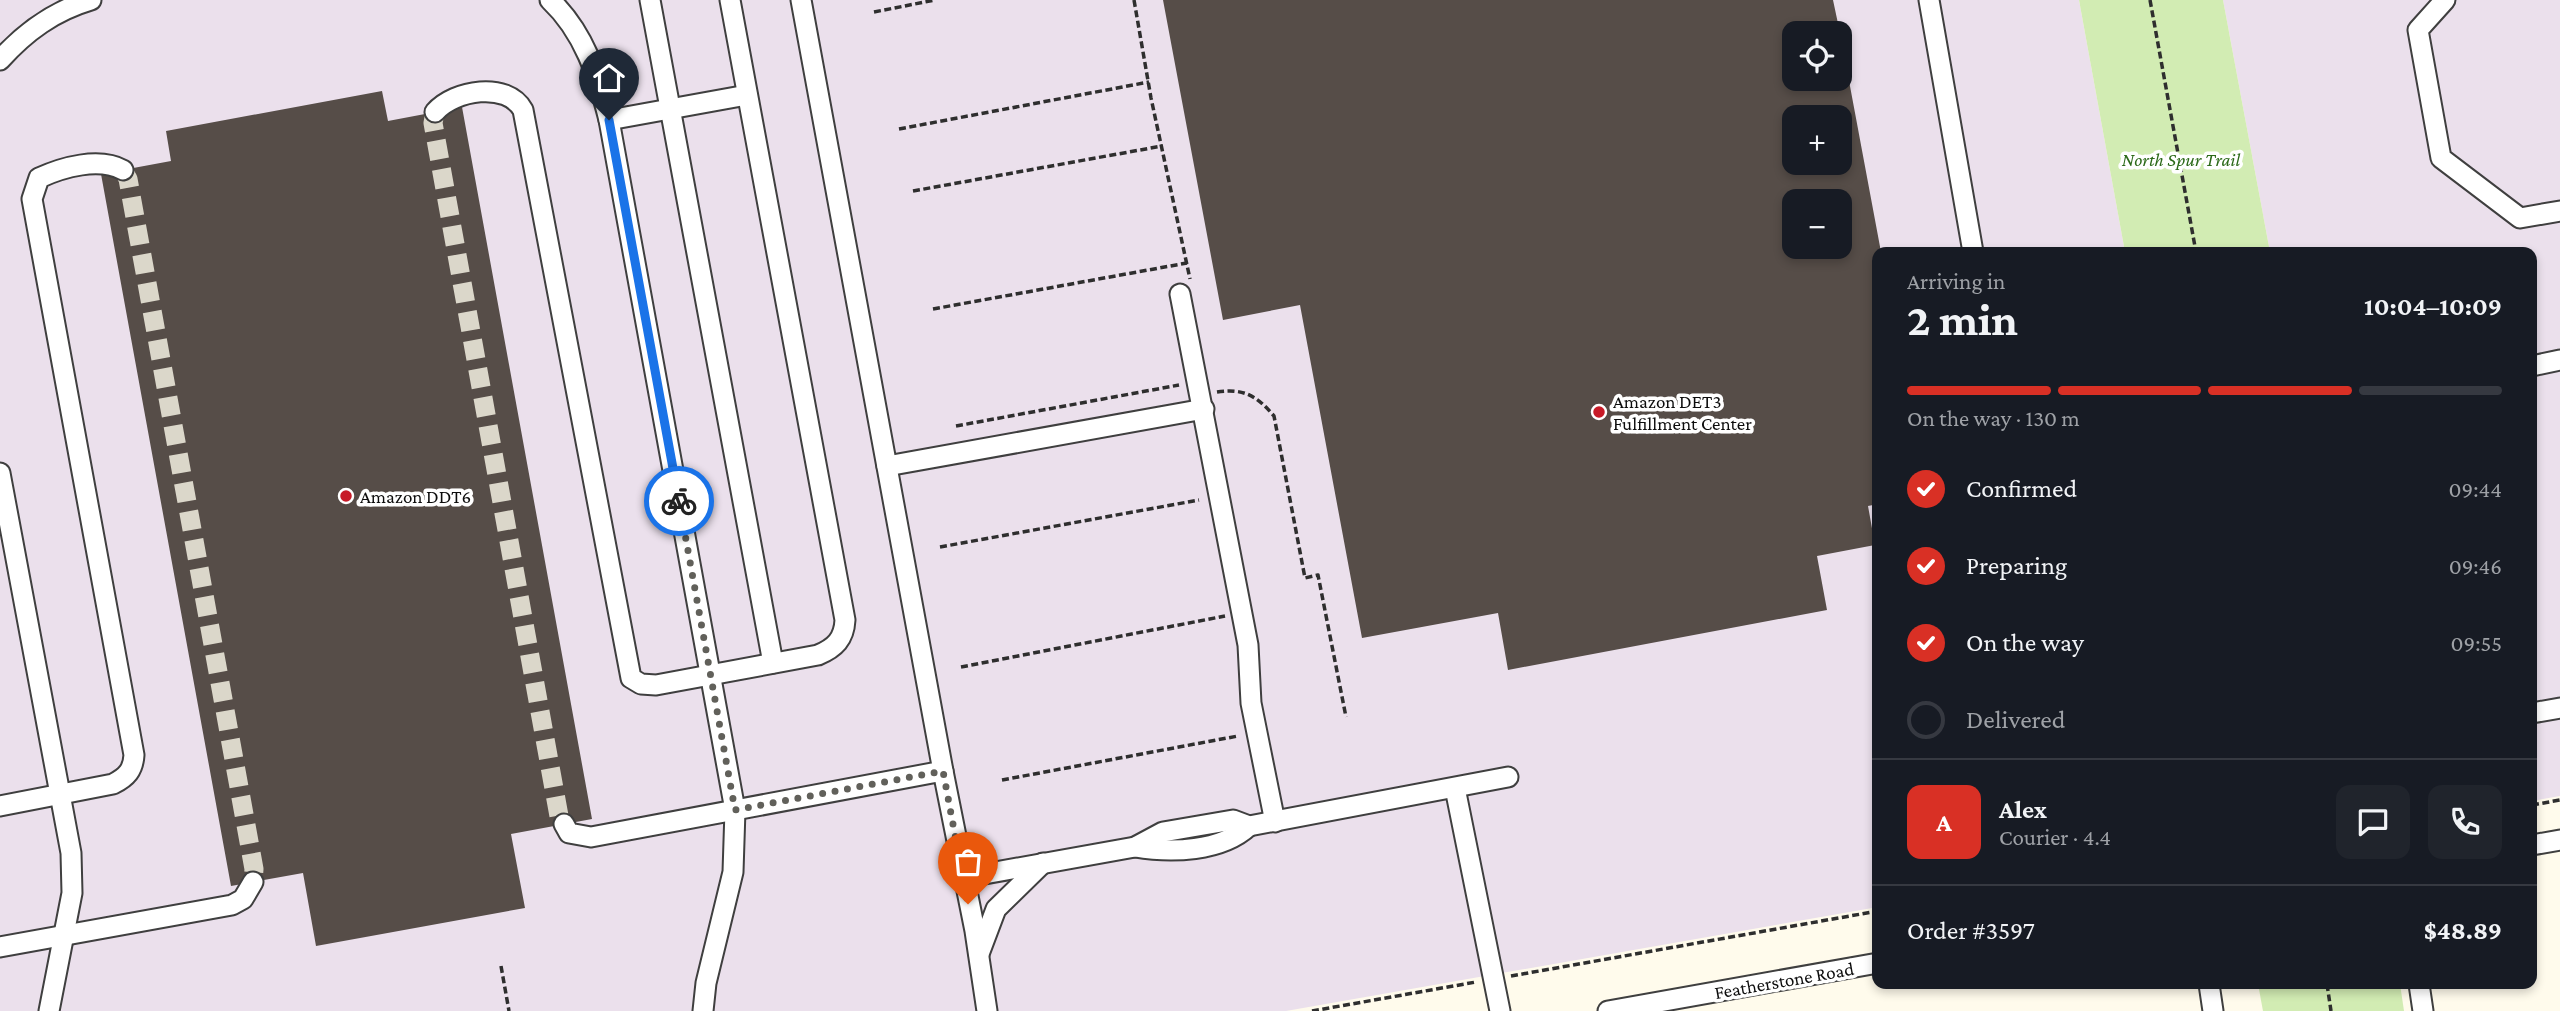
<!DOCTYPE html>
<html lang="en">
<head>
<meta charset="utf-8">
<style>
	:root { --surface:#171b24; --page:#20242c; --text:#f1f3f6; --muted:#9ea1a6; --line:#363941; --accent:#d93025 }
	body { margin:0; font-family:"Crimson Pro",serif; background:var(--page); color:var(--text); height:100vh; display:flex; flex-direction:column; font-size:26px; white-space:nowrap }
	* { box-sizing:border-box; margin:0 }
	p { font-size:23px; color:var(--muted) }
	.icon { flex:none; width:38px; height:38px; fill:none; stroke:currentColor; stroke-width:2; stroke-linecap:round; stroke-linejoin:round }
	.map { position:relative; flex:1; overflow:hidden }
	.side { position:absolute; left:1872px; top:247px; width:665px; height:742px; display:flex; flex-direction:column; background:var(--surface); border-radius:14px; box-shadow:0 4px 10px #0003 }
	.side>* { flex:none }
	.tools { position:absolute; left:1782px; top:21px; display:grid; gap:14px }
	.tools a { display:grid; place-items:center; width:70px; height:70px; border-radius:14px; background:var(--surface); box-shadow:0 4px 10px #0003; font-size:35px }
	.pin { position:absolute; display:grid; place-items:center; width:60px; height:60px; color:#fff; margin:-72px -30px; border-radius:50% 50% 50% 0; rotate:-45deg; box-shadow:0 0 7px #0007 }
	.pin .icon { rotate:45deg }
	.courier { position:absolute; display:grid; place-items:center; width:70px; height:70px; margin:-35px; border:5px solid #1a73e8; border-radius:50%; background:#fff; color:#222; box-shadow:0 2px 9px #0007 }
	.headline em { font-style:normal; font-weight:700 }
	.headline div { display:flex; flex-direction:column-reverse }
	.headline { display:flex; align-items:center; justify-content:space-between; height:119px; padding:0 35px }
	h1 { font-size:46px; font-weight:700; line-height:52px }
	.bar { display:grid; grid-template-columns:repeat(4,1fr); gap:10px 7px; align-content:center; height:84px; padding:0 35px }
	.bar i { height:9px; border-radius:5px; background:var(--line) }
	.bar .on { background:var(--accent) }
	.bar p { grid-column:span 4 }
	.line { display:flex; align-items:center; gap:18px; padding:0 35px; border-top:2px solid var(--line) }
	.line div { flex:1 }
	.round { display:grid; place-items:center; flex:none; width:74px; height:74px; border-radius:14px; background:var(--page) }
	ol { padding:0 35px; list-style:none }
	li { display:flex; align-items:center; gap:21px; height:77px }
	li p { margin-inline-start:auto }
	li .icon { padding:7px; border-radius:50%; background:var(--accent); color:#fff; stroke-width:4 }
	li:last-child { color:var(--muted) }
	li i { width:38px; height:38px; border:4px solid var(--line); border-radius:50% }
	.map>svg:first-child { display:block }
	.industrial { fill:#ebe0ec; fill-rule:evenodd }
	.green { fill:#d2ecb3 }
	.building { fill:#564d48; fill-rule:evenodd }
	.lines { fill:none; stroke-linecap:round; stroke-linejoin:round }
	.minor-tunnel { stroke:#dbd7ca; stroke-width:19; stroke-dasharray:19 10; stroke-linecap:butt }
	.minor-casing { stroke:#3f3f3f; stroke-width:23 }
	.path { stroke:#2e2e2e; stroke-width:3.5; stroke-dasharray:7 3.5; stroke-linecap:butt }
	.minor { stroke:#fff; stroke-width:19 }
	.done { stroke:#61605a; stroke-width:7; stroke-dasharray:0 12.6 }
	.route { stroke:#1a73e8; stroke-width:9 }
	.poi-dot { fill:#c71a27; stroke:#fff; stroke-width:2.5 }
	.labels { text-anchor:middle; stroke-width:7; stroke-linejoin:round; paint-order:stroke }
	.park-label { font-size:19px; font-style:italic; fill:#2b6918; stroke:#fff }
	.poi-label { font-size:19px; fill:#0c0c0c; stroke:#fff; text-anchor:start }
	.street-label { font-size:19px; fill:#0c0c0c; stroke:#fff }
</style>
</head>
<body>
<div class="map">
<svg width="2560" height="1011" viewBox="0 0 2560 1011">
	<rect width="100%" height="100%" fill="#fffbec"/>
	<g class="industrial">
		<path d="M0 0H2079L2125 252H1878V907L1286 1011H0ZM1794 33H1839V79H1794ZM1794 117H1839V163H1794ZM1794 201H1839V247H1794Z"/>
		<polygon points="2223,0 2560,0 2560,796 2532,801 2532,252 2270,252"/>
	</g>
	<g class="green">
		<polygon points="2079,0 2223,0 2270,252 2125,252"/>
		<polygon points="2258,984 2400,984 2404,1011 2263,1011"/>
	</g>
	<g class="building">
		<path d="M1163 0H1833L1840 33H1794V79H1839L1841 38 1881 252H1878V504L1868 506 1875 545 1817 556 1827 610 1508 670 1498 613 1362 638 1300 305 1223 320ZM1794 117H1839V163H1794ZM1794 201H1839V247H1794Z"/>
		<polygon points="382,91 388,121 462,107 592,819 511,834 525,908 316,946 303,873 231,886 101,174 171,161 166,131"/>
	</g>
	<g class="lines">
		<g class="minor-tunnel">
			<polyline points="435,112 433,123 559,816 564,824"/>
			<polyline points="123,170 128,179 254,869 253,882"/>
		</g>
		<defs>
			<g id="minor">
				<path d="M550 0C584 32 598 76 609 120L735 810 733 872 706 983 703 1011"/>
				<polyline points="650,0 773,663"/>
				<polyline points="801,0 943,771"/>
				<polyline points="1929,0 1973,252"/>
				<polyline points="2445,0 2418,30 2441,158 2520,218 2560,211"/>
				<path d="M0 60C26 31 54 11 91 0"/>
				<path d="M435 112C454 90 507 81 523 110L631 678 641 684 656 685 818 655C835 648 844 639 845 620L730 0"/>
				<polyline points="609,120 747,95"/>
				<polyline points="1180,294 1248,645 1251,703 1275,822"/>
				<polyline points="2532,366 2560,360"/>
				<polyline points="887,466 1204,409"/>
				<polyline points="0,473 71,853 72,893 49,1011"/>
				<polyline points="2532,713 2560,708"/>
				<polyline points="1455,788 1500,1011"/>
				<path d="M0 806 113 784C127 777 133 770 134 755L32 199 39 178C63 167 99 157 123 170"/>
				<polyline points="564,824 569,833 591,837 943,771 975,931 987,1011"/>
				<polyline points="2532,845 2560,840"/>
				<path d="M1135 847C1171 853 1221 852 1249 826"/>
				<polyline points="962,878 1135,847 1163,832 1233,820 1249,826 1508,777"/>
				<polyline points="0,947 232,905 243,899 253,882"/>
				<polyline points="979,954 996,909 1043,863"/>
				<polyline points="2209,984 2213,1011"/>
				<polyline points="2419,984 2423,1011"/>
				<polyline points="1608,1011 1878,963"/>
			</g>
		</defs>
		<use href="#minor" class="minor-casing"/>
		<g class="path">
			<polyline points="1134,0 1151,98 1190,279"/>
			<polyline points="2150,0 2196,252"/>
			<polyline points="874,12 935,0"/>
			<polyline points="899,129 1149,82"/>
			<polyline points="913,191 1162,146"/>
			<polyline points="933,309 1187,263"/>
			<path d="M1217 392C1244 388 1257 396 1274 416L1305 578 1318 575 1346 717"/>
			<polyline points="956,426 1179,385"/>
			<polyline points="940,547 1199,500"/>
			<polyline points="961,667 1225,616"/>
			<polyline points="1002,780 1238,736"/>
			<polyline points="2532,805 2560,800"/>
			<polyline points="501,966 509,1011"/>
			<polyline points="1511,976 1878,911"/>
			<polyline points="2327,984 2331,1011"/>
			<polyline points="1312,1011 1476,982"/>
		</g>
		<use href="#minor" class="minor"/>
	</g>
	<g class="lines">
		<polyline class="done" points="679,501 735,810 943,771 968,904"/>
		<polyline class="route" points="609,120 679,501"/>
	</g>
	<g class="poi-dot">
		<circle cx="1599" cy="412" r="7"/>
		<circle cx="346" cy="496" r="7"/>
	</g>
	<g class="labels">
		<g class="park-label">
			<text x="2181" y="166">North Spur Trail</text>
		</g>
		<g class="poi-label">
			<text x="1613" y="408">Amazon DET3<tspan x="1613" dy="22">Fulfillment Center</tspan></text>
			<text x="360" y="503">Amazon DDT6</text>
		</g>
		<g class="street-label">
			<text transform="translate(1784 980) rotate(-10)" y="7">Featherstone Road</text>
		</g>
	</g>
</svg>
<div class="tools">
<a><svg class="icon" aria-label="locate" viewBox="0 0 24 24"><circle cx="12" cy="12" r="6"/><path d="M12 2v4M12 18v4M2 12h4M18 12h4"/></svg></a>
<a>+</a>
<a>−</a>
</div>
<div class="pin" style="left:968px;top:904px;background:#ea580c"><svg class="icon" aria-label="bag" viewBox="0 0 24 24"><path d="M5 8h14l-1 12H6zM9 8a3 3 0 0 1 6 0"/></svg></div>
<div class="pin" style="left:609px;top:120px;background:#1f2937"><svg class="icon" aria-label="home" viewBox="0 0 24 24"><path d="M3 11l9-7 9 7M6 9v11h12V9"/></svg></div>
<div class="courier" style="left:679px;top:501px"><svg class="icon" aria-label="bike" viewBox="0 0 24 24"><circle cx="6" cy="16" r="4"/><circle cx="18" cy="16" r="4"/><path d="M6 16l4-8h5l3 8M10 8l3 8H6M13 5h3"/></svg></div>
<section class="side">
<div class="headline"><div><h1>2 min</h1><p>Arriving in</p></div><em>10:04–10:09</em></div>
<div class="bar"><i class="on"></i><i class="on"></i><i class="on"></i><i></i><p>On the way · 130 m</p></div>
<ol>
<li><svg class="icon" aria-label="check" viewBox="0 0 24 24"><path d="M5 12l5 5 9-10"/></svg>Confirmed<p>09:44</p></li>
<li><svg class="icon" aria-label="check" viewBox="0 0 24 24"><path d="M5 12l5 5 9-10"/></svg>Preparing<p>09:46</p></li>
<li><svg class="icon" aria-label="check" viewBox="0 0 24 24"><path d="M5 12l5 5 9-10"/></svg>On the way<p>09:55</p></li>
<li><i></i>Delivered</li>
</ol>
<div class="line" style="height:126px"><b class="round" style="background:var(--accent);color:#fff">A</b><div><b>Alex</b><p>Courier · 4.4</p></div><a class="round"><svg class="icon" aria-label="chat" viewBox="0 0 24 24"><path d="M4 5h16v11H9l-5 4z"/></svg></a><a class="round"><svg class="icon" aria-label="phone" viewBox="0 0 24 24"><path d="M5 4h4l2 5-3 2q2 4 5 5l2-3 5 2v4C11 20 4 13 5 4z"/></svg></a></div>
<div class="line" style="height:91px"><div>Order #3597</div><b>$48.89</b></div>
</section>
</div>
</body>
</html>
